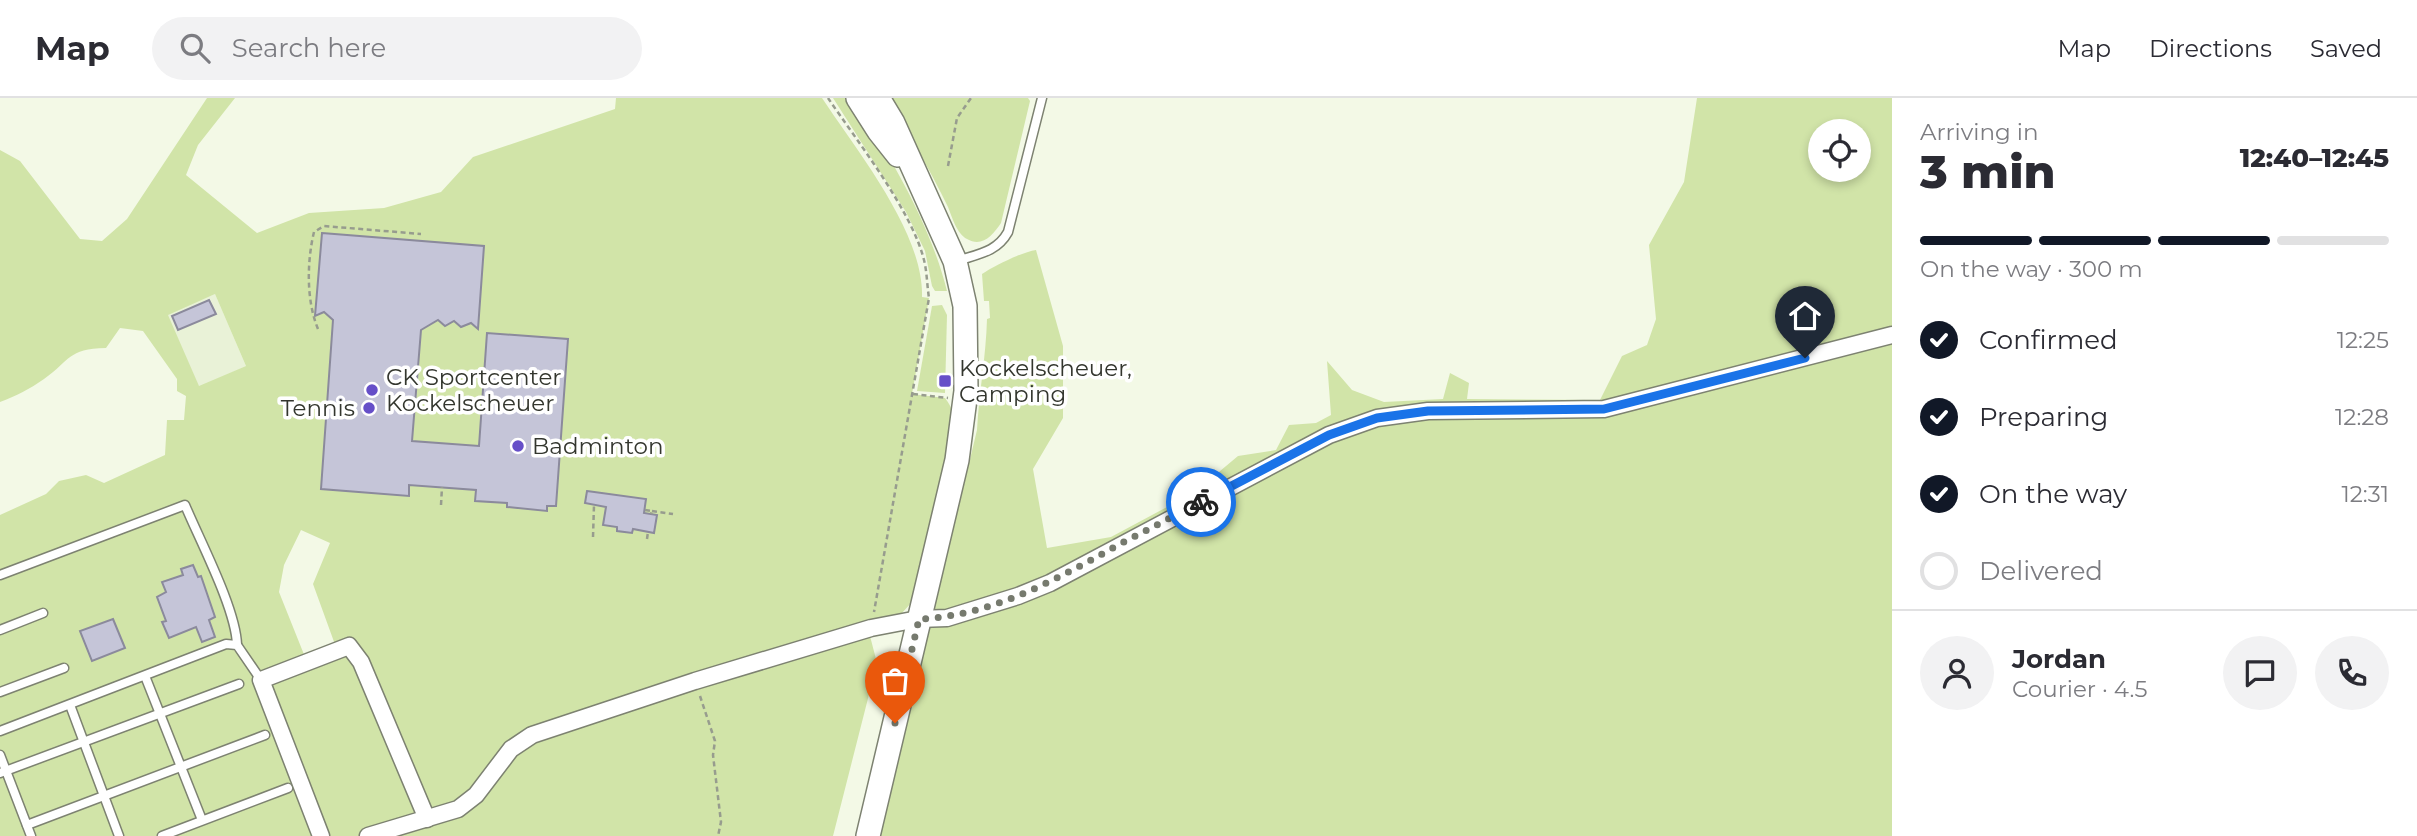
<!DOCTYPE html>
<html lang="en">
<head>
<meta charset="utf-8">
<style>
	:root { --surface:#fff; --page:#f2f2f3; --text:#2b2b33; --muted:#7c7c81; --line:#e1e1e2; --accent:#111827 }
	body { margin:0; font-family:Montserrat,sans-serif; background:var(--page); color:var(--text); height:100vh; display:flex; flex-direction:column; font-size:26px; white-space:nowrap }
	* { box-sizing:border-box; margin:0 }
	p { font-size:23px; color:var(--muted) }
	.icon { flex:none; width:38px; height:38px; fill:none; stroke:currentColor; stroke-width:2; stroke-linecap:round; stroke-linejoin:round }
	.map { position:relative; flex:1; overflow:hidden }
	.details { display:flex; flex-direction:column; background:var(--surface); width:525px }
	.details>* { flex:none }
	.tools { position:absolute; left:1808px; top:21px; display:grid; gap:14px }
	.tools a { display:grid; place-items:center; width:63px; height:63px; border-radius:50%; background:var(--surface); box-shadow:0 4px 10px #0003; font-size:35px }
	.pin { position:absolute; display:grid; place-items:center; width:60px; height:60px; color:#fff; margin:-72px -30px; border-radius:50% 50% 50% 0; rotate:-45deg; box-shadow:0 0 7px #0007 }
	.pin .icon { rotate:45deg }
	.courier { position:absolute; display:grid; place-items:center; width:70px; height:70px; margin:-35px; border:5px solid #1a73e8; border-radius:50%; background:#fff; color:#222; box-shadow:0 2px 9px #0007 }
	.summary em { font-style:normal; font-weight:800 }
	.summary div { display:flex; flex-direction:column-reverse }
	.summary { display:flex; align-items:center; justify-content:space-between; height:119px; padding:0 28px }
	h1 { font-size:46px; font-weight:800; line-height:52px }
	.bar { display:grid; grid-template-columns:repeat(4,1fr); gap:10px 7px; align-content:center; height:84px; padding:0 28px }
	.bar i { height:9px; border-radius:5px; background:var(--line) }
	.bar .active { background:var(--accent) }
	.bar p { grid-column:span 4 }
	.line { display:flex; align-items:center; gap:18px; padding:0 28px; border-top:2px solid var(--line) }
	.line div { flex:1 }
	.round { display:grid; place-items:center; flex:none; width:74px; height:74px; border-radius:37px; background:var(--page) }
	ol { padding:0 28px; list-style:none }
	li { display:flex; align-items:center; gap:21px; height:77px }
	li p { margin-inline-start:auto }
	li .icon { padding:7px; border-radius:50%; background:var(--accent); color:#fff; stroke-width:4 }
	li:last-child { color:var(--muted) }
	li i { width:38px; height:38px; border:4px solid var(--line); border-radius:50% }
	header { display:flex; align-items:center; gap:42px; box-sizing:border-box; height:98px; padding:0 35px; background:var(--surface); border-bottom:2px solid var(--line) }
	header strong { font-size:33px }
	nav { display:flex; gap:38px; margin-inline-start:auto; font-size:24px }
	.search { width:490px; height:63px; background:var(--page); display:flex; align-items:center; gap:18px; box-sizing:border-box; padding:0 24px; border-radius:38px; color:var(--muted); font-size:26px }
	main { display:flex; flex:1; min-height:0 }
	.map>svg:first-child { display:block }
	.built { fill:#e9f2d7 }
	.green { fill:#d1e4a8; fill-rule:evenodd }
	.building { fill:#c5c5d8; stroke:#8b8a9c; stroke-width:2 }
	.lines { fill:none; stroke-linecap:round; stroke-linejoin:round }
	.service-casing { stroke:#7d8271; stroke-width:11 }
	.minor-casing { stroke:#7d8271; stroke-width:19 }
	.secondary-casing { stroke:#7d8271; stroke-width:26 }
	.path { stroke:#979c8e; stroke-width:2.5; stroke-dasharray:5 3.5; stroke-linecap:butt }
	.service { stroke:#fff; stroke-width:8 }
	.minor { stroke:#fff; stroke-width:16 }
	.secondary { stroke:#fff; stroke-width:23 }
	.done { stroke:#767a6e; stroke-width:7; stroke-dasharray:0 12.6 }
	.route { stroke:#1a73e8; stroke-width:9 }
	.poi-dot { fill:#664fc8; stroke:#fff; stroke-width:2.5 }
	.labels { text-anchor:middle; stroke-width:7; stroke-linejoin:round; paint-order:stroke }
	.poi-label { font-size:23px; fill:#33362e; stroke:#fff; text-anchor:start }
</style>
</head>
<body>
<header>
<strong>Map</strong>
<div class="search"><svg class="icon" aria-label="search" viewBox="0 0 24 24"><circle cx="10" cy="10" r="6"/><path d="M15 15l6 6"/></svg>Search here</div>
<nav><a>Map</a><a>Directions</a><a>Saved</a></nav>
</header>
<main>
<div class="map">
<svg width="1892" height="738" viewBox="0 0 1892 738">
	<rect width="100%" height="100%" fill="#f3f9e6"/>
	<polygon class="built" points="215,196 246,268 199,289 167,216"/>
	<g class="green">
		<path d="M207 0H235L198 47 186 77 257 135 309 115 384 110 441 94 473 59 615 11 616 0H822C857 53 924 135 922 199L929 200 912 296 945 300C953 310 954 318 954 331L913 503 901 516 870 538 877 565 833 738H0V417L46 396 59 383 86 377 104 385 165 357 167 322H184L186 298 177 293V281L143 233 120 230 106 250C67 251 71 262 44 281 30 291 16 298 0 304V52L20 63 80 141 102 143 127 121ZM215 196 246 268 199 288 168 217ZM301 432 330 445 313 486 337 552 307 564 279 494 284 467Z"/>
		<path d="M833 0H854C891 62 929 122 947 193H935L932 188 925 153 906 114Z"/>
		<path d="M887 0H1028L1030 3 1001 125C993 137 982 150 967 141 957 136 952 119 948 109 930 71 908 36 887 0Z"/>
		<path d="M1697 0H1892V738H880L977 332C979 295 986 258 987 221L990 220 989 203H984L982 176C994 168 1022 154 1036 152L1063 248V320L1033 371 1047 450 1111 439 1195 394 1238 358 1276 352 1289 327 1316 325 1331 317 1327 263 1352 292 1384 304 1443 301 1450 275 1469 285 1467 301 1600 302 1622 258 1647 247 1656 221 1649 147 1684 84ZM1820 33H1858V72H1820Z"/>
		<polygon points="942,207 947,217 945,295 917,293 932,208"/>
	</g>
	<g class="building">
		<polygon points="322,135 484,148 478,231 471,225 461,229 454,223 445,228 438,222 421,232 412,343 479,348 487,235 568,241 556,408 547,408 547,413 507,409 507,405 475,403 476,392 409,387 409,398 321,391 333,222 324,214 315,218"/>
		<polygon points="209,202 216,216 178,232 172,218"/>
		<polygon points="587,393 646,401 644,415 657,417 654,435 633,431 632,435 617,433 617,429 603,427 606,409 585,405"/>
		<polygon points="193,467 198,479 201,478 215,519 209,522 215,539 202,544 196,529 169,540 162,524 166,523 157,499 166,494 162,484 183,477 181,471"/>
		<polygon points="113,521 125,550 92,563 80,533"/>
	</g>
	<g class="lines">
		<defs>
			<g id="service">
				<path d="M957 163C978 156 997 154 1008 134L1042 0"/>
				<path d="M0 477 185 407C200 443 236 511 237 547"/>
				<polyline points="0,532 43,515"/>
				<polyline points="145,578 202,722"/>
				<polyline points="0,594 64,570"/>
				<polyline points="70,607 119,738"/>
				<polyline points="0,633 226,546 237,547 261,582"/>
				<polyline points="0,657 31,738"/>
				<polyline points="0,675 239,586"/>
				<polyline points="27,727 265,637"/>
				<polyline points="162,738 288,690"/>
			</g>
			<g id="minor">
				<polyline points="321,738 261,582 349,548 361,564 427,721"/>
				<polyline points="368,738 458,711 476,697 511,651 532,637 695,583 871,530 918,521 947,520 1018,498 1050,485 1329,337 1377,320 1428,313 1604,311 1892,237"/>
			</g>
			<g id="secondary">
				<polyline points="858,0 879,33 898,57"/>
				<polyline points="868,738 957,362 966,293 965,208 955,163 893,25 878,0"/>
			</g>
		</defs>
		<use href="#service" class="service-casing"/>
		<use href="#minor" class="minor-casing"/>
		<use href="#secondary" class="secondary-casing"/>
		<g class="path">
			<path d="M828 0C857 43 912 113 924 162 927 174 927 187 929 200L874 514"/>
			<polyline points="948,68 957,20 971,0"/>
			<path d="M318 231C306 202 307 163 314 134L324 128 421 136"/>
			<polyline points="913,296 948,300"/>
			<polyline points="441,407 442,389"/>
			<polyline points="645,412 652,413 651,416"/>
			<polyline points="652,413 673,416"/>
			<polyline points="593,439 594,407"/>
			<polyline points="647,441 648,434"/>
			<polyline points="700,598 715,643 713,657 721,724 718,738"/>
		</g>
		<use href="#service" class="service"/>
		<use href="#minor" class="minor"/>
		<use href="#secondary" class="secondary"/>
	</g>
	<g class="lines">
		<path class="done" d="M895 625 919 521C992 518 1057 481 1120 446 1147 432 1174 418 1201 404"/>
		<polyline class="route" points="1201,404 1329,337 1377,320 1428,313 1604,311 1805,260"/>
	</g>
	<g class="poi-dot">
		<rect x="938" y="276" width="14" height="14" rx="3.5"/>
		<circle cx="372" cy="292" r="7"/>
		<circle cx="369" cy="310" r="7"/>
		<circle cx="518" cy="348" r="7"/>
	</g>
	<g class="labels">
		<g class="poi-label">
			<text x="959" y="278">Kockelscheuer,<tspan x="959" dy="26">Camping</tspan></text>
			<text x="386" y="287">CK Sportcenter<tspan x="386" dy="26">Kockelscheuer</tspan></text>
			<text x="355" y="318" text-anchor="end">Tennis</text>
			<text x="532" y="356">Badminton</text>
		</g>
	</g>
</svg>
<div class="tools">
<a><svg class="icon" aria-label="locate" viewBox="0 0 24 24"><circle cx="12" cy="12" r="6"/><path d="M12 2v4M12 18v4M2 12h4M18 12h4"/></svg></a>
</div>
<div class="pin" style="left:895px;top:625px;background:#ea580c"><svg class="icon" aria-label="bag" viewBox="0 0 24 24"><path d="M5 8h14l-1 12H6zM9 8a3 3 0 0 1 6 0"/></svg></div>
<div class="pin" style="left:1805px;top:260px;background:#1f2937"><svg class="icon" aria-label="home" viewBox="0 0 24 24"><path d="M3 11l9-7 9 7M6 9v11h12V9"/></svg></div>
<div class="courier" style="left:1201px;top:404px"><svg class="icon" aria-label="bike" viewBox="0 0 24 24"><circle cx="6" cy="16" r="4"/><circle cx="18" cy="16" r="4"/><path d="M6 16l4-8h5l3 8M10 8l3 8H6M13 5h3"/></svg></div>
</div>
<section class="details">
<div class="summary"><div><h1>3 min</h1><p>Arriving in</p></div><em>12:40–12:45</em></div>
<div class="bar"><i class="active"></i><i class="active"></i><i class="active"></i><i></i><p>On the way · 300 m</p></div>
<ol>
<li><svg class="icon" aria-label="check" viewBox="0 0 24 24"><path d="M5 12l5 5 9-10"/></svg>Confirmed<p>12:25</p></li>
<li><svg class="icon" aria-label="check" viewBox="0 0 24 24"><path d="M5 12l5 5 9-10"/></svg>Preparing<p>12:28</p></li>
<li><svg class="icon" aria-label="check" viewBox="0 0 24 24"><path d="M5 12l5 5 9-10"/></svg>On the way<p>12:31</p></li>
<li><i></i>Delivered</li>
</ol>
<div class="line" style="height:126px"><a class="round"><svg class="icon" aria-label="person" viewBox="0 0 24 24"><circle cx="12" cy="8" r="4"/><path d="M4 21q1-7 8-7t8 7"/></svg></a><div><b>Jordan</b><p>Courier · 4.5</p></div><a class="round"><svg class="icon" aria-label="chat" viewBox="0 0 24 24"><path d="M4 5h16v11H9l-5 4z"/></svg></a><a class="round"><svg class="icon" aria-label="phone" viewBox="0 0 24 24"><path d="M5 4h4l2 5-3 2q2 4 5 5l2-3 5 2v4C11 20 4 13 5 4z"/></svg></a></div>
</section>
</main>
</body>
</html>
